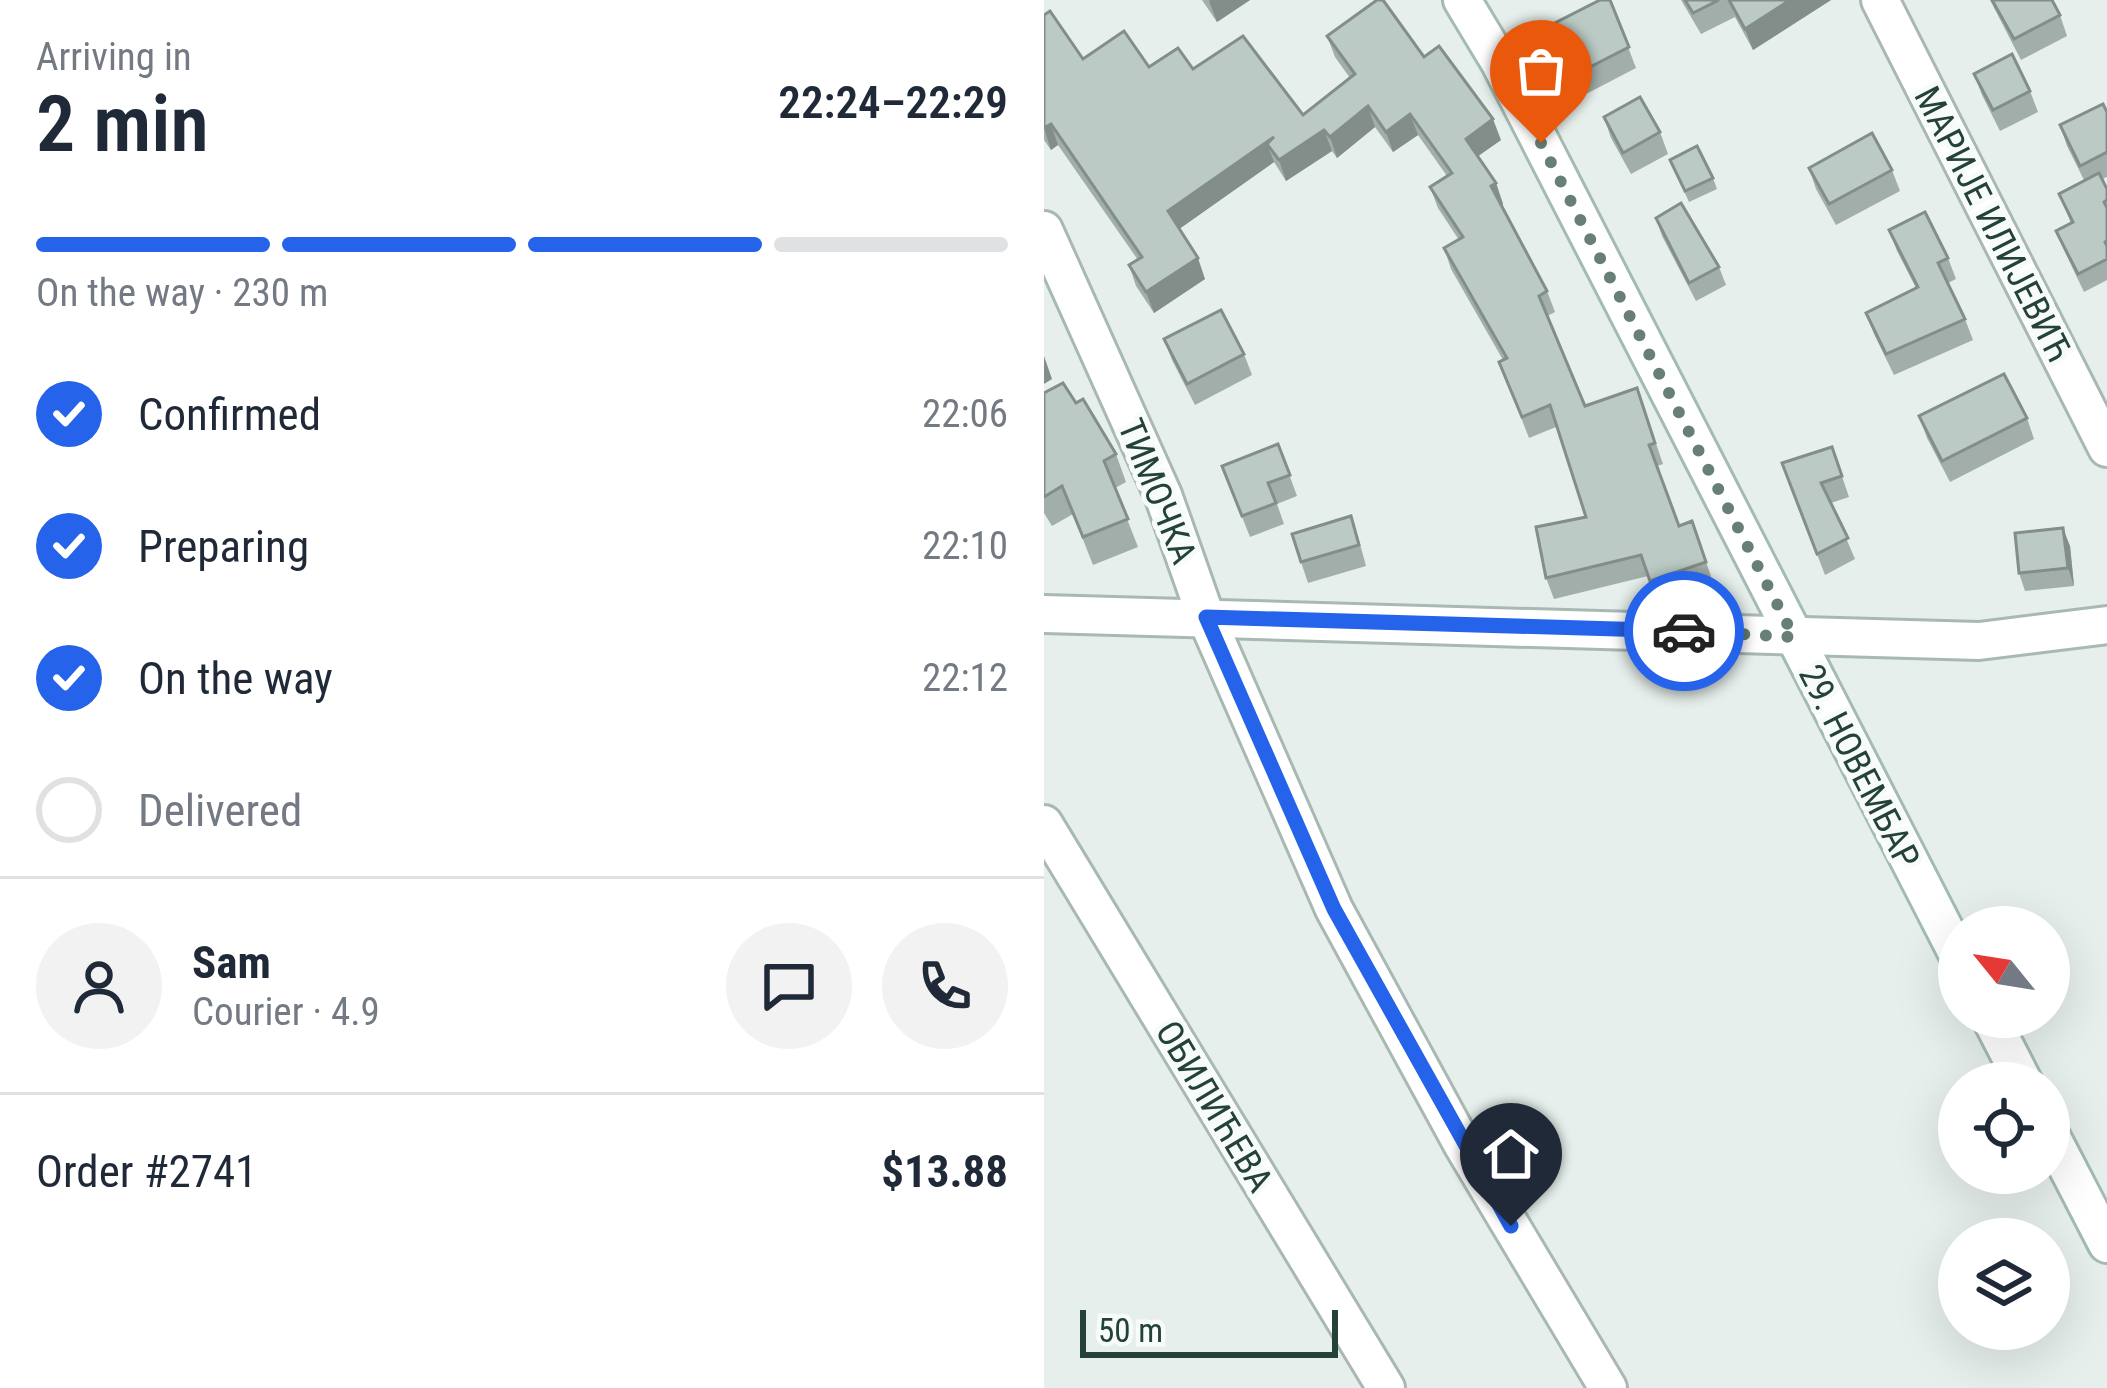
<!DOCTYPE html>
<html lang="en">
<head>
<meta charset="utf-8">
<style>
	:root { --surface:#fff; --page:#f2f2f3; --text:#1f2937; --muted:#747a83; --line:#e0e1e3; --accent:#2563eb }
	body { margin:0; font-family:"Roboto Condensed",sans-serif; background:var(--page); color:var(--text); height:100vh; display:flex; flex-direction:column; font-size:45px; white-space:nowrap }
	* { box-sizing:border-box; margin:0 }
	p { font-size:39px; color:var(--muted) }
	.icon { flex:none; width:66px; height:66px; fill:none; stroke:currentColor; stroke-width:2; stroke-linecap:round; stroke-linejoin:round }
	.map { position:relative; flex:1; overflow:hidden }
	.panel { display:flex; flex-direction:column; background:var(--surface); width:1044px }
	.panel>* { flex:none }
	.needle { width:78px; rotate:300deg }
	.buttons { position:absolute; left:894px; top:906px; display:grid; gap:24px }
	.buttons a { display:grid; place-items:center; width:132px; height:132px; border-radius:50%; background:var(--surface); box-shadow:0 12px 48px #0002; font-size:60px }
	.scale { position:absolute; left:36px; bottom:30px; width:258px; box-sizing:border-box; padding-left:12px; border:6px solid #24423a; border-top:0; font-size:33px; line-height:42px; white-space:nowrap; color:#24423a; -webkit-text-stroke:9px #f7fbf9; paint-order:stroke }
	.pin { position:absolute; display:grid; place-items:center; width:102px; height:102px; color:#fff; margin:-123px -51px; border-radius:50% 50% 50% 0; rotate:-45deg; box-shadow:0 0 12px #0007 }
	.pin .icon { rotate:45deg }
	.courier { position:absolute; display:grid; place-items:center; width:120px; height:120px; margin:-60px; border:9px solid #2563eb; border-radius:50%; background:#fff; color:#222; box-shadow:0 3px 15px #0007 }
	.summary em { font-style:normal; font-weight:600 }
	.summary div { display:flex; flex-direction:column-reverse }
	.summary { display:flex; align-items:center; justify-content:space-between; height:204px; padding:0 36px }
	h1 { font-size:78px; font-weight:600; line-height:90px }
	.bar { display:grid; grid-template-columns:repeat(4,1fr); gap:18px 12px; align-content:center; height:144px; padding:0 36px }
	.bar i { height:15px; border-radius:9px; background:var(--line) }
	.bar .active { background:var(--accent) }
	.bar p { grid-column:span 4 }
	.line { display:flex; align-items:center; gap:30px; padding:0 36px; border-top:3px solid var(--line) }
	.line div { flex:1 }
	.round { display:grid; place-items:center; flex:none; width:126px; height:126px; border-radius:63px; background:var(--page) }
	ol { padding:0 36px; list-style:none }
	li { display:flex; align-items:center; gap:36px; height:132px }
	li p { margin-inline-start:auto }
	li .icon { padding:12px; border-radius:50%; background:var(--accent); color:#fff; stroke-width:4 }
	li:last-child { color:var(--muted) }
	li i { width:66px; height:66px; border:6px solid var(--line); border-radius:50% }
	main { display:flex; flex:1; min-height:0 }
	.map>svg:first-child { display:block }
	.lines { fill:none; stroke-linecap:round; stroke-linejoin:round }
	.street-casing { stroke:#a8b8b2; stroke-width:42 }
	.secondary-casing { stroke:#a4bbb3; stroke-width:42 }
	.street { stroke:#fff; stroke-width:36 }
	.secondary { stroke:#fff; stroke-width:36 }
	.wall { fill:#a1aea9 }
	.shaded-wall { fill:#838d89 }
	.building { fill:#bbcac4; stroke:#838d89; stroke-width:3 }
	.done { stroke:#687f78; stroke-width:12; stroke-dasharray:0 21.6 }
	.route { stroke:#2563eb; stroke-width:15 }
	.labels { text-anchor:middle; stroke-width:10; stroke-linejoin:round; paint-order:stroke }
	.street-label { font-size:36px; fill:#24423a; stroke:#f7fbf9 }
</style>
</head>
<body>
<main>
<section class="panel">
<div class="summary"><div><h1>2 min</h1><p>Arriving in</p></div><em>22:24–22:29</em></div>
<div class="bar"><i class="active"></i><i class="active"></i><i class="active"></i><i></i><p>On the way · 230 m</p></div>
<ol>
<li><svg class="icon" aria-label="check" viewBox="0 0 24 24"><path d="M5 12l5 5 9-10"/></svg>Confirmed<p>22:06</p></li>
<li><svg class="icon" aria-label="check" viewBox="0 0 24 24"><path d="M5 12l5 5 9-10"/></svg>Preparing<p>22:10</p></li>
<li><svg class="icon" aria-label="check" viewBox="0 0 24 24"><path d="M5 12l5 5 9-10"/></svg>On the way<p>22:12</p></li>
<li><i></i>Delivered</li>
</ol>
<div class="line" style="height:216px"><a class="round"><svg class="icon" aria-label="person" viewBox="0 0 24 24"><circle cx="12" cy="8" r="4"/><path d="M4 21q1-7 8-7t8 7"/></svg></a><div><b>Sam</b><p>Courier · 4.9</p></div><a class="round"><svg class="icon" aria-label="chat" viewBox="0 0 24 24"><path d="M4 5h16v11H9l-5 4z"/></svg></a><a class="round"><svg class="icon" aria-label="phone" viewBox="0 0 24 24"><path d="M5 4h4l2 5-3 2q2 4 5 5l2-3 5 2v4C11 20 4 13 5 4z"/></svg></a></div>
<div class="line" style="height:156px"><div>Order #2741</div><b>$13.88</b></div>
</section>
<div class="map">
<svg width="1063" height="1388" viewBox="0 0 1063 1388">
	<rect width="100%" height="100%" fill="#e6efeb"/>
	<g class="lines">
		<defs>
			<g id="street">
				<polyline points="836,0 1063,448"/>
				<polyline points="0,230 119,495 162,617 290,909 418,1144 564,1388"/>
				<polyline points="0,614 935,641 1063,625"/>
				<polyline points="0,824 342,1388"/>
			</g>
			<g id="secondary">
				<polyline points="418,0 456,63 915,957"/>
				<polyline points="946,1017 980,1083"/>
				<polyline points="1005,1132 1063,1244"/>
			</g>
		</defs>
		<use href="#street" class="street-casing"/>
		<use href="#secondary" class="secondary-casing"/>
		<use href="#street" class="street"/>
		<use href="#secondary" class="secondary"/>
	</g>
	<g class="wall">
		<polygon points="158,0 206,0 173,22"/>
		<polygon points="566,0 592,68 542,94 517,45 509,24"/>
		<polygon points="637,0 787,0 709,50 691,17 657,34"/>
		<polygon points="946,0 1016,15 1023,36 977,60"/>
		<polygon points="0,15 39,59 105,67 149,69 259,115 306,78 291,57 283,36 380,57 457,140 434,156 452,183 459,204 457,206 503,291 511,312 503,316 541,406 593,388 619,464 613,466 635,526 648,521 669,582 613,602 604,576 510,599 502,578 542,517 512,427 485,438 463,382 459,360 407,269 400,248 415,240 394,208 386,187 403,176 374,135 349,152 331,127 293,158 288,151 242,181 230,162 135,229 161,279 110,313 92,286 85,265 94,260 14,145 7,150 0,140"/>
		<polygon points="930,74 986,91 994,112 956,131 938,95"/>
		<polygon points="1063,112 1063,177 1058,179 1063,189 1063,280 1040,292 1019,248 1012,231 1027,223 1015,194 1040,180 1023,146 1016,125"/>
		<polygon points="560,117 616,132 624,154 587,174 567,138"/>
		<polygon points="626,160 669,178 673,189 645,202"/>
		<polygon points="765,168 848,170 856,191 792,225 772,189"/>
		<polygon points="612,218 675,267 682,285 652,301 618,236"/>
		<polygon points="845,230 904,258 912,279 904,283 921,319 929,340 850,375 830,334 822,313 872,288 853,251"/>
		<polygon points="120,339 200,354 208,375 151,405 128,360"/>
		<polygon points="0,393 32,403 72,454 82,482 71,488 94,547 49,565 29,514 8,526 0,513"/>
		<polygon points="875,416 983,418 990,439 906,482 883,438"/>
		<polygon points="234,444 253,496 233,504 240,524 206,537 178,466"/>
		<polygon points="788,447 805,497 787,503 811,559 781,575 738,463"/>
		<polygon points="314,537 322,566 264,583 257,562"/>
		<polygon points="1026,546 1030,586 981,591 975,573"/>
	</g>
	<g class="shaded-wall">
		<polygon points="167,0 206,0 173,22 165,1"/>
		<polygon points="746,0 787,0 709,50 701,29"/>
		<polygon points="324,106 331,127 293,158 286,137"/>
		<polygon points="366,114 374,135 349,152 342,132"/>
		<polygon points="449,119 457,140 430,159 422,139"/>
		<polygon points="7,124 14,145 7,150 0,128"/>
		<polygon points="280,130 288,151 242,181 235,160"/>
		<polygon points="230,137 223,144 230,162 131,232 124,211"/>
		<polygon points="452,183 459,204 455,207 447,186"/>
		<polygon points="154,258 161,279 110,313 102,292"/>
		<polygon points="0,356 8,379 0,384"/>
		<polygon points="1019,528 1026,546 1030,586 1024,568"/>
	</g>
	<g class="building">
		<polygon points="333,0 339,0 380,57 395,46 449,119 422,139 452,183 447,186 503,291 495,296 541,406 593,388 611,443 605,445 635,526 648,521 662,562 606,581 597,555 502,578 492,527 542,517 506,405 478,417 455,362 463,358 400,248 419,237 386,187 408,173 366,114 342,132 324,106 286,137 280,130 235,160 223,144 230,137 124,211 154,258 102,292 85,265 98,257 7,124 0,128 0,15 6,11 39,59 80,31 105,67 134,48 149,69 199,36 259,115 311,74 283,36"/>
		<polygon points="556,0 566,0 585,47 534,73 509,24"/>
		<polygon points="641,0 675,0 649,13"/>
		<polygon points="685,0 746,0 701,29"/>
		<polygon points="948,0 1008,0 1016,15 970,39"/>
		<polygon points="968,54 986,91 949,110 930,74"/>
		<polygon points="596,97 616,132 579,153 560,117"/>
		<polygon points="1059,104 1063,112 1063,152 1036,166 1016,125"/>
		<polygon points="828,133 848,170 785,204 765,168"/>
		<polygon points="653,146 669,178 641,191 626,160"/>
		<polygon points="1055,173 1063,189 1063,200 1060,202 1063,208 1063,240 1061,242 1063,246 1063,259 1034,274 1012,231 1029,222 1015,194"/>
		<polygon points="637,203 675,267 645,283 612,218"/>
		<polygon points="881,212 904,258 894,263 921,319 842,354 822,313 874,287 845,230"/>
		<polygon points="177,310 200,354 143,384 120,339"/>
		<polygon points="960,374 983,418 898,461 875,416"/>
		<polygon points="19,383 32,403 39,399 72,454 60,461 84,519 39,537 18,486 0,497 0,393"/>
		<polygon points="234,444 246,475 224,483 232,503 198,516 178,466"/>
		<polygon points="788,447 798,476 777,483 804,538 773,554 738,463"/>
		<polygon points="307,516 315,545 257,562 248,534"/>
		<polygon points="1019,528 1024,568 975,573 971,533"/>
	</g>
	<g class="lines">
		<polyline class="done" points="497,143 750,637 640,631"/>
		<polyline class="route" points="467,1226 290,909 162,617 640,631"/>
	</g>
	<g class="labels">
		<g class="street-label">
			<text transform="translate(950 224) rotate(63)" y="13">МАРИЈЕ ИЛИЈЕВИЋ</text>
			<text transform="translate(114 491) rotate(68)" y="13">ТИМОЧКА</text>
			<text transform="translate(816 766) rotate(63)" y="13">29. НОВЕМБАР</text>
			<text transform="translate(171 1106) rotate(59)" y="13">ОБИЛИЋЕВА</text>
		</g>
	</g>
</svg>
<div class="buttons">
<a><svg class="needle" viewBox="-14 -14 28 28"><path d="M0-13l5 13h-10z" fill="#e53935"/><path d="M0 13l5-13h-10z" fill="#747a83"/></svg></a>
<a><svg class="icon" aria-label="locate" viewBox="0 0 24 24"><circle cx="12" cy="12" r="6"/><path d="M12 2v4M12 18v4M2 12h4M18 12h4"/></svg></a>
<a><svg class="icon" aria-label="layers" viewBox="0 0 24 24"><path d="M12 4l9 5-9 5-9-5zM3 14l9 5 9-5"/></svg></a>
</div>
<div class="scale">50 m</div>
<div class="pin" style="left:497px;top:143px;background:#ea580c"><svg class="icon" aria-label="bag" viewBox="0 0 24 24"><path d="M5 8h14l-1 12H6zM9 8a3 3 0 0 1 6 0"/></svg></div>
<div class="pin" style="left:467px;top:1226px;background:#1f2937"><svg class="icon" aria-label="home" viewBox="0 0 24 24"><path d="M3 11l9-7 9 7M6 9v11h12V9"/></svg></div>
<div class="courier" style="left:640px;top:631px"><svg class="icon" aria-label="car" viewBox="0 0 24 24"><path d="M5 17H2v-5l4-1 3-4h7l3 4 3 1v5h-3M9 17h6M6 11h13"/><circle cx="7" cy="17" r="2"/><circle cx="17" cy="17" r="2"/></svg></div>
</div>
</main>
</body>
</html>
